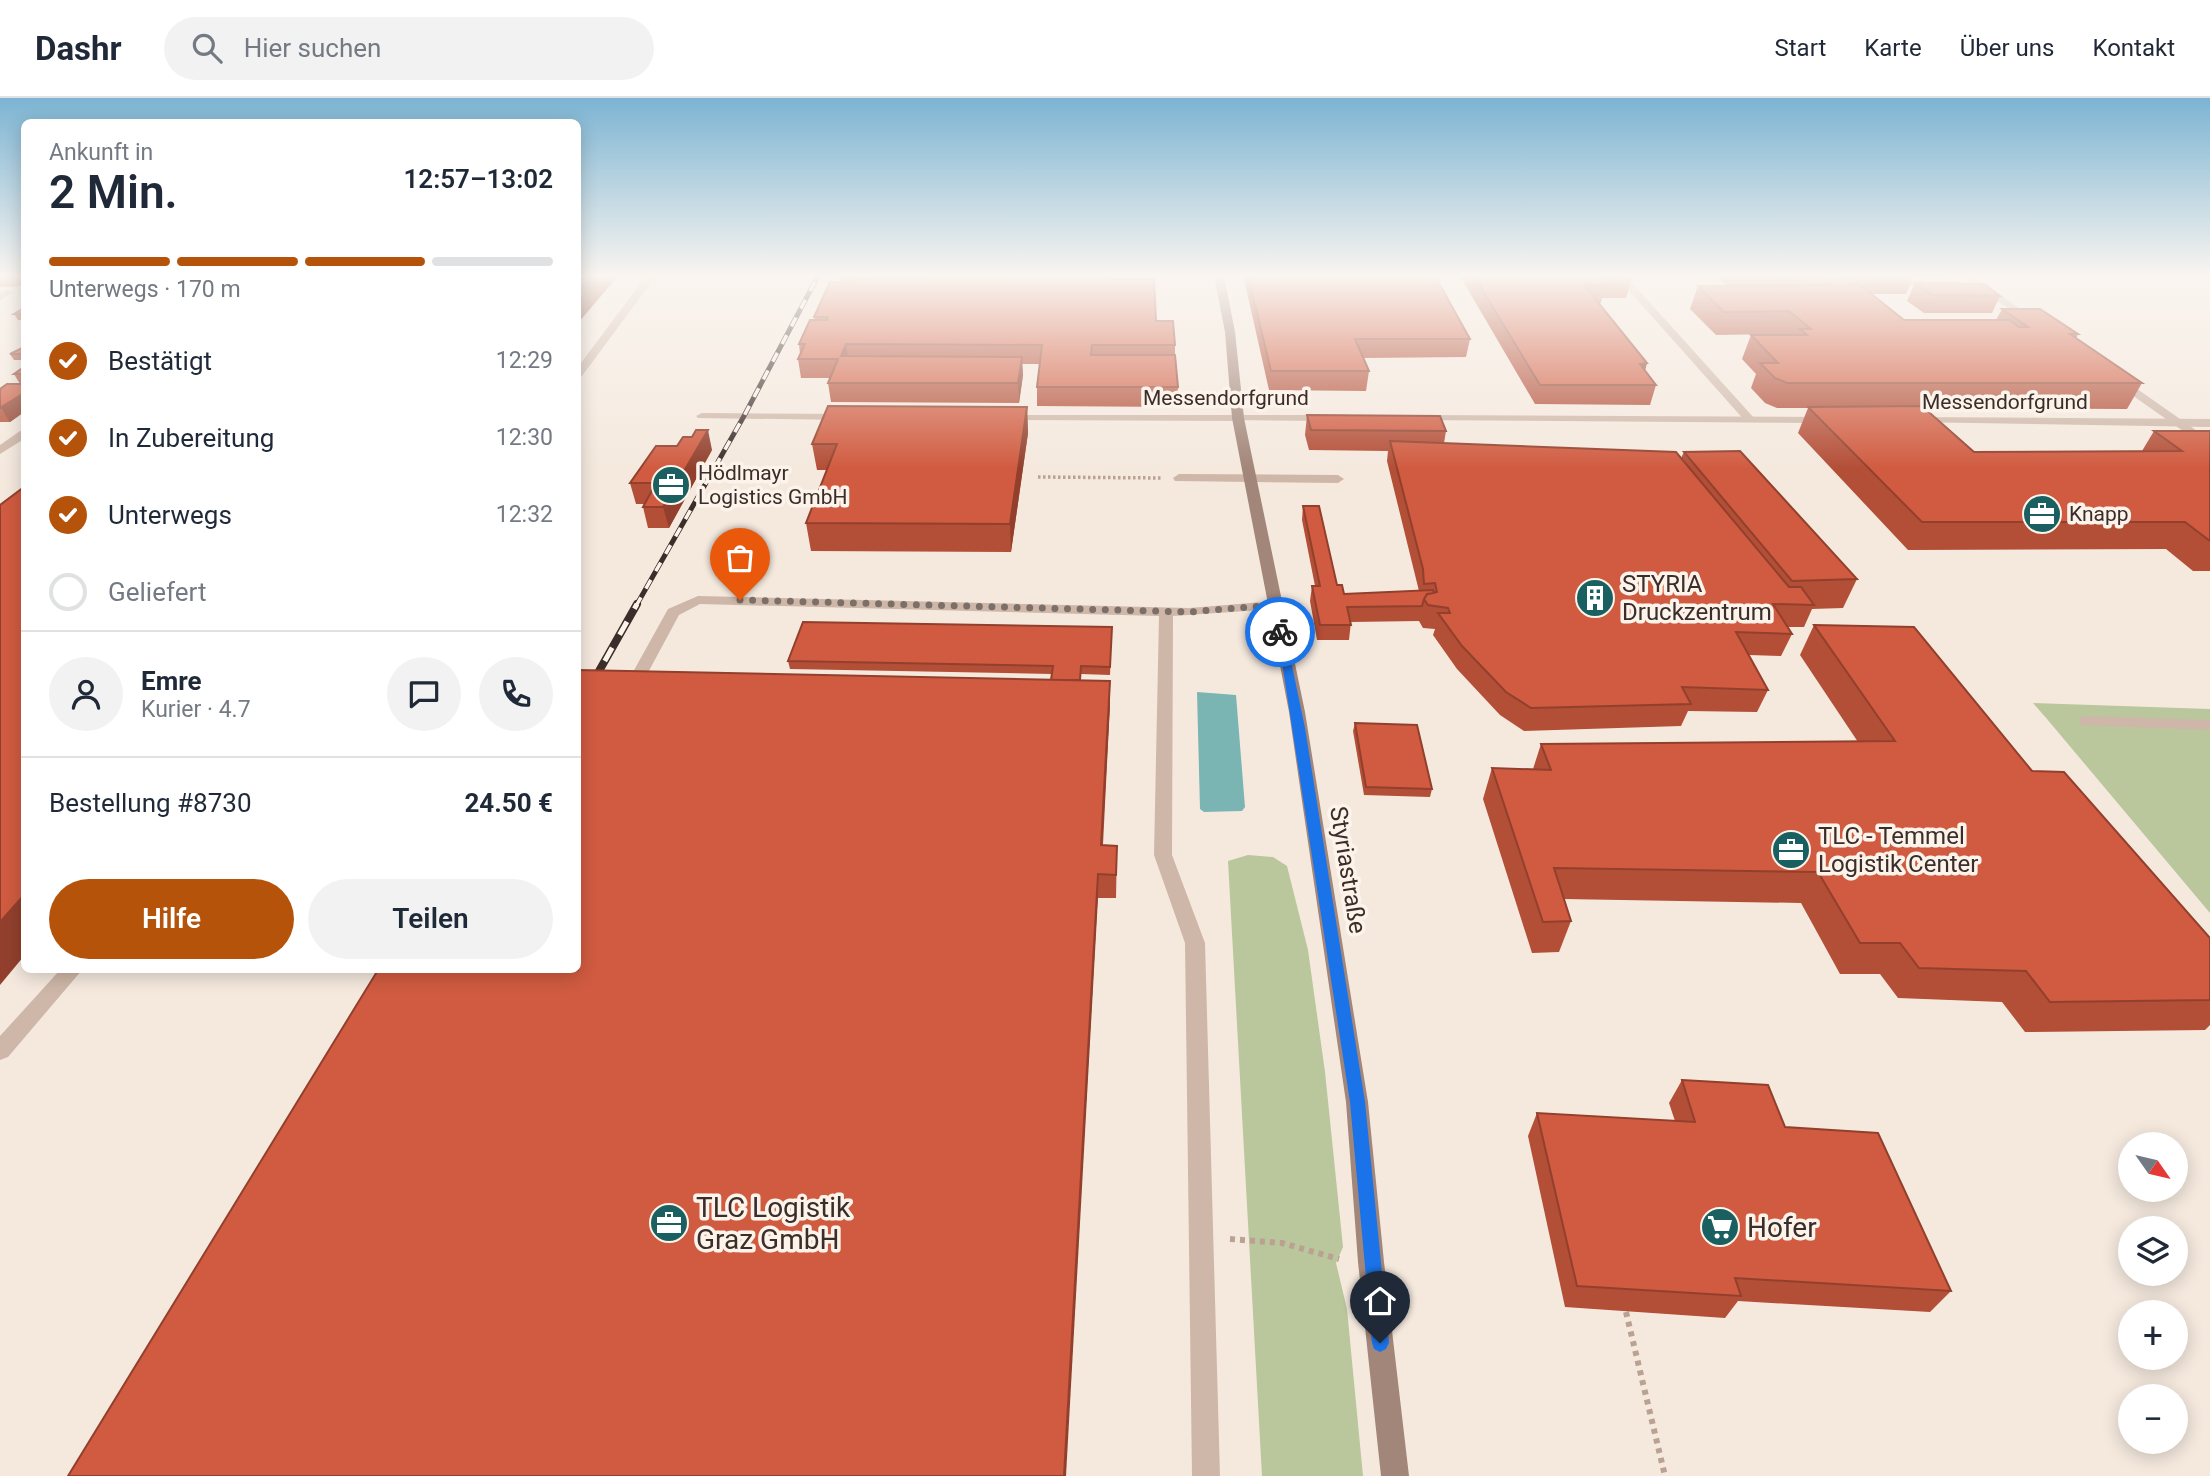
<!DOCTYPE html>
<html lang="de">
<head>
<meta charset="utf-8">
<style>
	:root { --surface:#fff; --page:#f2f2f3; --text:#1f2937; --muted:#747a83; --line:#e0e1e3; --accent:#b45309 }
	body { margin:0; font-family:Roboto,sans-serif; background:var(--page); color:var(--text); height:100vh; display:flex; flex-direction:column; font-size:26px; white-space:nowrap }
	* { box-sizing:border-box; margin:0 }
	p { font-size:23px; color:var(--muted) }
	.icon { flex:none; width:38px; height:38px; fill:none; stroke:currentColor; stroke-width:2; stroke-linecap:round; stroke-linejoin:round }
	.map { position:relative; flex:1; overflow:hidden }
	.panel { position:absolute; left:21px; top:21px; width:560px; height:854px; display:flex; flex-direction:column; background:var(--surface); border-radius:10px; box-shadow:0 4px 18px #0003 }
	.panel>* { flex:none }
	.needle { width:46px; rotate:124deg }
	.controls { position:absolute; left:2118px; top:1034px; display:grid; gap:14px }
	.controls a { display:grid; place-items:center; width:70px; height:70px; border-radius:50%; background:var(--surface); box-shadow:0 4px 18px #0003; font-size:35px }
	.pin { position:absolute; display:grid; place-items:center; width:60px; height:60px; color:#fff; margin:-72px -30px; border-radius:50% 50% 50% 0; rotate:-45deg; box-shadow:0 0 7px #0007 }
	.pin .icon { rotate:45deg }
	.courier { position:absolute; display:grid; place-items:center; width:70px; height:70px; margin:-35px; border:5px solid #1a73e8; border-radius:50%; background:#fff; color:#222; box-shadow:0 2px 9px #0007 }
	.overview em { font-style:normal; font-weight:600 }
	.overview div { display:flex; flex-direction:column-reverse }
	.overview { display:flex; align-items:center; justify-content:space-between; height:119px; padding:0 28px }
	h1 { font-size:46px; font-weight:600; line-height:52px }
	.bar { display:grid; grid-template-columns:repeat(4,1fr); gap:10px 7px; align-content:center; height:84px; padding:0 28px }
	.bar i { height:9px; border-radius:5px; background:var(--line) }
	.bar .on { background:var(--accent) }
	.bar p { grid-column:span 4 }
	.line { display:flex; align-items:center; gap:18px; padding:0 28px; border-top:2px solid var(--line) }
	.line div { flex:1 }
	.round { display:grid; place-items:center; flex:none; width:74px; height:74px; border-radius:37px; background:var(--page) }
	ol { padding:0 28px; list-style:none }
	li { display:flex; align-items:center; gap:21px; height:77px }
	li p { margin-inline-start:auto }
	li .icon { padding:7px; border-radius:50%; background:var(--accent); color:#fff; stroke-width:4 }
	li:last-child { color:var(--muted) }
	li i { width:38px; height:38px; border:4px solid var(--line); border-radius:50% }
	.cta { display:flex; gap:14px; margin-top:auto; padding:14px 28px }
	.cta a { flex:1; height:80px; border-radius:42px; background:var(--accent); color:#fff; font-size:28px; font-weight:600; line-height:80px; text-align:center }
	.cta a+a { background:var(--page); color:var(--text) }
	header { display:flex; align-items:center; gap:42px; box-sizing:border-box; height:98px; padding:0 35px; background:var(--surface); border-bottom:2px solid var(--line) }
	header strong { font-size:33px }
	nav { display:flex; gap:38px; margin-inline-start:auto; font-size:24px }
	.search { width:490px; height:63px; background:var(--page); display:flex; align-items:center; gap:18px; box-sizing:border-box; padding:0 24px; border-radius:38px; color:var(--muted); font-size:26px }
	.map>svg:first-child { display:block }
	.green { fill:#bac69c }
	.water { fill:#7ab5b3 }
	.lines { fill:none; stroke-linecap:round; stroke-linejoin:round }
	.path-far1 { stroke:#baa192; stroke-width:3.5; stroke-dasharray:2.5 2.5; stroke-linecap:butt }
	.path { stroke:#baa192; stroke-width:6; stroke-dasharray:5 5; stroke-linecap:butt }
	.lane { fill:#ceb7a8; fill-rule:evenodd }
	.street { fill:#ceb7a8; fill-rule:evenodd }
	.secondary { fill:#a28679; fill-rule:evenodd }
	.rail-far1-casing { stroke:#3b2d29; stroke-width:5 }
	.rail-casing { stroke:#3b2d29; stroke-width:8 }
	.rail-far1 { stroke:#fcf3eb; stroke-width:3.5; stroke-dasharray:10; stroke-linecap:butt }
	.rail { stroke:#fcf3eb; stroke-width:5; stroke-dasharray:15; stroke-linecap:butt }
	.wall { fill:#b34e37 }
	.shaded-wall { fill:#92402d }
	.building { fill:#d05b40; stroke:#92402d; stroke-width:2 }
	.route { fill:#1a73e8 }
	.done { stroke:#7c6f68; stroke-width:7; stroke-dasharray:0 12.6 }
	.labels { text-anchor:middle; stroke-width:7; stroke-linejoin:round; paint-order:stroke }
	.far-street-label { font-size:21px; fill:#3b2d29; stroke:#fcf3eb }
	.far-poi-label { font-size:21px; fill:#3b2d29; stroke:#fcf3eb; text-anchor:start }
	.poi-label { font-size:24px; fill:#3b2d29; stroke:#fcf3eb; text-anchor:start }
	.street-label { font-size:24px; fill:#3b2d29; stroke:#fcf3eb }
	.near-poi-label { font-size:28px; fill:#3b2d29; stroke:#fcf3eb; text-anchor:start }
</style>
</head>
<body>
<header>
<strong>Dashr</strong>
<div class="search"><svg class="icon" aria-label="search" viewBox="0 0 24 24"><circle cx="10" cy="10" r="6"/><path d="M15 15l6 6"/></svg>Hier suchen</div>
<nav><a>Start</a><a>Karte</a><a>Über uns</a><a>Kontakt</a></nav>
</header>
<div class="map">
<svg width="2210" height="1378" viewBox="0 0 2210 1378">
	<rect width="100%" height="100%" fill="#f5e9de"/>
	<g class="green">
		<polygon points="2033,605 2210,611 2210,815 2047,621"/>
		<polygon points="1248,757 1273,759 1287,768 1308,852 1325,974 1343,1149 1336,1165 1347,1211 1363,1378 1262,1378 1228,763"/>
	</g>
	<polygon class="water" points="1197,594 1236,597 1245,709 1242,713 1204,714 1200,711"/>
	<g class="lines">
		<polyline class="path-far1" points="1038,379 1161,380"/>
		<g class="path">
			<polyline points="1230,1141 1282,1145 1339,1161"/>
			<polyline points="1626,1214 1665,1378"/>
		</g>
		<g class="lane">
			<polygon points="646,178 656,178 582,278 578,279 578,269"/>
			<polygon points="1616,178 1626,178 1754,320 1754,324 1746,324"/>
			<polygon points="1962,178 1973,178 2041,225 2032,227"/>
			<polygon points="1892,182 1958,183 1963,186 1958,189 1889,187 1889,183"/>
			<polygon points="6,192 14,194 0,202 0,195"/>
			<polygon points="2115,281 2123,281 2210,342 2210,352 2115,285"/>
			<polygon points="702,315 846,316 852,319 846,322 698,320 696,318"/>
			<polygon points="1000,317 1238,317 1244,320 1238,323 1004,322 1000,321"/>
			<polygon points="1179,376 1338,377 1344,381 1338,385 1175,383 1173,380"/>
			<polygon points="698,498 1189,510 1275,503 1282,507 1275,511 1173,518 1172,757 1205,845 1220,1378 1192,1378 1185,845 1154,757 1159,518 700,506 679,517 637,595 625,595 623,592 668,511"/>
			<polygon points="2087,618 2210,622 2210,632 2081,627 2079,623 2081,619"/>
			<polygon points="60,872 82,872 8,959 0,962 0,938"/>
		</g>
		<g class="street">
			<polygon points="1238,317 1328,317 1334,320 1328,323 1234,322 1234,318"/>
			<polygon points="1419,317 1825,319 1831,322 1825,325 1415,322 1415,318"/>
			<polygon points="1916,319 2210,321 2210,329 1912,324 1910,322"/>
			<polygon points="20,333 24,333 24,341 0,356 0,347"/>
		</g>
		<polygon class="secondary" points="1214,178 1224,178 1235,234 1244,320 1305,614 1368,1004 1384,1164 1409,1378 1381,1378 1358,1164 1346,1004 1289,614 1232,320 1225,234"/>
		<defs>
			<polyline id="rail-far1" points="636,508 744,318 818,178"/>
			<polyline id="rail" points="590,589 637,506"/>
		</defs>
		<use href="#rail-far1" class="rail-far1-casing"/>
		<use href="#rail" class="rail-casing"/>
		<use href="#rail-far1" class="rail-far1"/>
		<use href="#rail" class="rail"/>
	</g>
	<g class="wall">
		<polygon points="0,178 24,178 21,188 0,189"/>
		<polygon points="840,178 1110,178 1110,181 1156,223 1175,247 1175,257 1178,289 1177,309 1037,308 1037,289 1040,266 1022,266 1023,277 1019,305 831,304 828,285 830,280 801,280 798,261 800,256 799,246 815,222 814,219 841,184"/>
		<polygon points="1244,178 1435,178 1470,241 1466,259 1363,260 1369,273 1366,293 1269,292 1244,181"/>
		<polygon points="1460,178 1627,178 1631,182 1626,200 1602,200 1601,205 1598,205 1647,265 1645,273 1656,287 1650,307 1535,306"/>
		<polygon points="1717,178 1945,178 1944,179 1913,179 1906,196 1871,196 1904,222 1996,222 2002,211 2078,236 2076,241 2142,285 2127,311 1924,310 1974,354 2142,353 2154,333 2210,333 2210,473 2193,473 2166,451 1908,452 1798,335 1808,310 1777,310 1765,305 1751,290 1756,276 1742,261 1751,237 1781,237 1780,236 1716,237 1690,211 1698,188 1727,188"/>
		<polygon points="1915,185 2000,198 1992,215 1924,215 1907,203"/>
		<polygon points="24,210 24,222 18,222 14,216"/>
		<polygon points="24,249 24,262 14,262 10,256"/>
		<polygon points="24,269 24,314 10,324 0,324 0,291 20,286 14,276"/>
		<polygon points="1027,309 1028,335 1011,454 811,453 806,425 827,372 817,372 812,346"/>
		<polygon points="1307,317 1446,333 1444,345 1681,360 1684,354 1857,481 1843,510 1812,511 1804,529 1787,529 1792,536 1781,558 1749,557 1768,592 1757,614 1688,613 1681,628 1524,633 1500,617 1457,571 1433,537 1435,531 1423,530 1419,523 1351,524 1349,542 1317,542 1310,503 1312,488 1315,488 1302,422 1303,408 1337,487 1344,496 1419,493 1387,363 1388,353 1309,352 1305,337"/>
		<polygon points="712,352 669,430 648,430 643,409 644,406 636,406 630,385"/>
		<polygon points="1814,527 2032,673 2210,840 2210,927 2205,932 2025,934 2002,904 1898,900 1880,876 1840,876 1801,805 1564,801 1571,823 1559,854 1532,855 1483,701 1492,670 1533,671 1541,646 1858,644 1800,557"/>
		<polygon points="1112,529 1110,577 1081,576 1081,582 1110,583 1110,606 1103,747 1117,748 1116,800 1098,800 1051,582 1052,576 790,571 788,563"/>
		<polygon points="1355,625 1432,691 1430,699 1364,697 1353,633"/>
		<polygon points="1682,982 1785,1029 1951,1193 1930,1214 1738,1203 1725,1220 1565,1209 1528,1038 1537,1015 1675,1023 1669,1005"/>
	</g>
	<g class="shaded-wall">
		<polygon points="15,178 24,178 24,187 21,188"/>
		<polygon points="593,178 618,178 578,225 578,194"/>
		<polygon points="846,246 849,265 841,258"/>
		<polygon points="1022,259 1023,277 1019,305 1018,285"/>
		<polygon points="1647,265 1641,284 1640,266"/>
		<polygon points="24,295 24,314 10,324 1,310"/>
		<polygon points="1027,309 1028,335 1011,454 1010,426"/>
		<polygon points="708,332 712,352 669,430 663,409"/>
		<polygon points="1110,583 1110,606 1101,771 1101,747"/>
		<polygon points="1098,776 1098,800 1066,1378 1064,1378"/>
		<polygon points="24,797 24,858 0,887 0,824"/>
	</g>
	<g class="building">
		<polygon points="578,178 593,178 578,194"/>
		<polygon points="924,178 1110,178 1109,181 1154,181 1156,223 1173,223 1175,247 1092,247 1091,257 1175,257 1178,289 1037,289 1042,247 846,246 841,258 1022,259 1018,285 828,285 838,261 798,261 805,246 799,246 810,222 827,222 828,219 814,219 830,184 849,184 852,181 923,180"/>
		<polygon points="1248,178 1435,178 1470,241 1355,241 1369,273 1271,273"/>
		<polygon points="1474,178 1627,178 1631,182 1604,182 1606,187 1584,187 1647,265 1640,266 1656,287 1540,287"/>
		<polygon points="1819,178 1840,178 1852,187 1860,187 1904,222 2009,222 2019,229 2028,229 2002,211 2040,211 2078,236 2070,236 2142,285 1787,285 1775,280 1760,265 1778,265 1751,237 1807,237 1800,231 1811,231 1789,213 1724,214 1698,188 1830,187"/>
		<polygon points="1915,185 1984,186 2000,198 1932,197"/>
		<polygon points="24,210 24,216 14,216"/>
		<polygon points="24,249 24,256 10,256"/>
		<polygon points="24,269 24,276 14,276"/>
		<polygon points="7,286 24,286 24,295 0,310 0,291"/>
		<polygon points="828,308 1027,309 1010,426 806,425 837,346 812,346"/>
		<polygon points="1922,308 1974,354 2182,353 2154,333 2210,333 2210,443 2185,424 1922,424 1808,309"/>
		<polygon points="1307,317 1440,318 1446,333 1311,332"/>
		<polygon points="696,332 708,332 663,409 643,409 656,385 630,385 656,348 677,348 683,339 692,339"/>
		<polygon points="1390,343 1676,354 1789,489 1801,489 1814,507 1773,506 1792,536 1736,534 1768,592 1682,589 1691,606 1531,610 1506,594 1462,548 1438,515 1450,515 1448,510 1428,507 1424,501 1427,496 1437,494 1435,485 1424,486 1423,471"/>
		<polygon points="1740,353 1857,481 1792,483 1684,354"/>
		<polygon points="24,389 24,797 0,824 0,407"/>
		<polygon points="1303,408 1319,408 1337,487 1342,487 1344,496 1433,492 1434,495 1427,496 1424,501 1422,508 1347,509 1351,527 1320,527 1312,488 1320,488"/>
		<polygon points="803,524 1112,529 1110,569 1081,568 1080,582 1051,582 1053,568 788,563"/>
		<polygon points="1814,527 1914,529 2032,673 2064,674 2210,840 2210,902 2050,904 2026,873 1919,870 1900,845 1860,845 1818,774 1554,770 1571,823 1543,824 1492,670 1551,672 1541,646 1895,643"/>
		<polygon points="578,572 1110,583 1101,747 1117,748 1116,777 1098,776 1064,1378 68,1378 378,872 578,872"/>
		<polygon points="1355,625 1417,627 1432,691 1366,689"/>
		<polygon points="1682,982 1768,987 1785,1029 1878,1035 1951,1193 1735,1180 1741,1198 1577,1188 1537,1015 1695,1024"/>
	</g>
	<linearGradient id="sky" x2="0" y2="1"><stop stop-color="#7cb4d3"/><stop offset="0.48" stop-color="#faf5f0"/><stop offset="1" stop-color="#faf5f0" stop-opacity="0"/></linearGradient>
	<rect width="2210" height="371" fill="url(#sky)"/>
	<polygon class="route" points="1277,532 1285,534 1305,630 1365,1004 1389,1245 1386,1251 1380,1254 1374,1251 1372,1245 1350,1004"/>
	<g class="lines">
		<polyline class="done" points="740,502 1189,514 1275,507 1280,534"/>
	</g>
	<defs>
		<symbol id="office-disc" viewBox="-11 -11 22 22"><circle r="9.5" fill="#1a6060" stroke="#fcf3eb"/><path d="M-6-3h4V-5.5h4V-3h4V5H-6ZM-1-4.5V-3h2v-1.5ZM-6 0V1H6V0Z" fill="#fff"/></symbol>
		<symbol id="building-disc" viewBox="-11 -11 22 22"><circle r="9.5" fill="#1a6060" stroke="#fcf3eb"/><path d="M-4-6H4V6H1V3H-1V6H-4ZM-2.5-4.3h1.7v1.8h-1.7ZM.8-4.3h1.7v1.8H.8ZM-2.5-1h1.7V.8h-1.7ZM.8-1h1.7V.8H.8Z" fill="#fff"/></symbol>
		<symbol id="supermarket-disc" viewBox="-11 -11 22 22"><circle r="9.5" fill="#1a6060" stroke="#fcf3eb"/><path d="M-6-5.5h2.5l.6 2H6L4.5 2H-2.5L-4.4-4H-6ZM-1.5 3.2a1.3 1.3 0 1 0 .1 0ZM3 3.2a1.3 1.3 0 1 0 .1 0Z" fill="#fff"/></symbol>
	</defs>
	<g fill-rule="evenodd">
		<use href="#office-disc" x="649" y="365" width="44" height="44"/>
		<use href="#office-disc" x="2020" y="394" width="44" height="44"/>
		<use href="#building-disc" x="1573" y="478" width="44" height="44"/>
		<use href="#office-disc" x="1769" y="730" width="44" height="44"/>
		<use href="#office-disc" x="647" y="1103" width="44" height="44"/>
		<use href="#supermarket-disc" x="1698" y="1107" width="44" height="44"/>
	</g>
	<g class="labels">
		<g class="far-street-label">
			<text x="1226" y="307">Messendorfgrund</text>
			<text x="2005" y="311">Messendorfgrund</text>
		</g>
		<g class="far-poi-label">
			<text x="698" y="382">Hödlmayr<tspan x="698" dy="24">Logistics GmbH</tspan></text>
			<text x="2069" y="423">Knapp</text>
		</g>
		<g class="poi-label">
			<text x="1622" y="494">STYRIA<tspan x="1622" dy="28">Druckzentrum</tspan></text>
			<text x="1818" y="746">TLC - Temmel<tspan x="1818" dy="28">Logistik Center</tspan></text>
		</g>
		<g class="street-label">
			<text transform="translate(1348 772) rotate(81)" y="8">Styriastraße</text>
		</g>
		<g class="near-poi-label">
			<text x="696" y="1119">TLC Logistik<tspan x="696" dy="32">Graz GmbH</tspan></text>
			<text x="1747" y="1139">Hofer</text>
		</g>
	</g>
</svg>
<div class="controls">
<a><svg class="needle" viewBox="-14 -14 28 28"><path d="M0-13l5 13h-10z" fill="#e53935"/><path d="M0 13l5-13h-10z" fill="#747a83"/></svg></a>
<a><svg class="icon" aria-label="layers" viewBox="0 0 24 24"><path d="M12 4l9 5-9 5-9-5zM3 14l9 5 9-5"/></svg></a>
<a>+</a>
<a>−</a>
</div>
<div class="pin" style="left:740px;top:502px;background:#ea580c"><svg class="icon" aria-label="bag" viewBox="0 0 24 24"><path d="M5 8h14l-1 12H6zM9 8a3 3 0 0 1 6 0"/></svg></div>
<div class="pin" style="left:1380px;top:1245px;background:#1f2937"><svg class="icon" aria-label="home" viewBox="0 0 24 24"><path d="M3 11l9-7 9 7M6 9v11h12V9"/></svg></div>
<div class="courier" style="left:1280px;top:534px"><svg class="icon" aria-label="bike" viewBox="0 0 24 24"><circle cx="6" cy="16" r="4"/><circle cx="18" cy="16" r="4"/><path d="M6 16l4-8h5l3 8M10 8l3 8H6M13 5h3"/></svg></div>
<section class="panel">
<div class="overview"><div><h1>2 Min.</h1><p>Ankunft in</p></div><em>12:57–13:02</em></div>
<div class="bar"><i class="on"></i><i class="on"></i><i class="on"></i><i></i><p>Unterwegs · 170 m</p></div>
<ol>
<li><svg class="icon" aria-label="check" viewBox="0 0 24 24"><path d="M5 12l5 5 9-10"/></svg>Bestätigt<p>12:29</p></li>
<li><svg class="icon" aria-label="check" viewBox="0 0 24 24"><path d="M5 12l5 5 9-10"/></svg>In Zubereitung<p>12:30</p></li>
<li><svg class="icon" aria-label="check" viewBox="0 0 24 24"><path d="M5 12l5 5 9-10"/></svg>Unterwegs<p>12:32</p></li>
<li><i></i>Geliefert</li>
</ol>
<div class="line" style="height:126px"><a class="round"><svg class="icon" aria-label="person" viewBox="0 0 24 24"><circle cx="12" cy="8" r="4"/><path d="M4 21q1-7 8-7t8 7"/></svg></a><div><b>Emre</b><p>Kurier · 4.7</p></div><a class="round"><svg class="icon" aria-label="chat" viewBox="0 0 24 24"><path d="M4 5h16v11H9l-5 4z"/></svg></a><a class="round"><svg class="icon" aria-label="phone" viewBox="0 0 24 24"><path d="M5 4h4l2 5-3 2q2 4 5 5l2-3 5 2v4C11 20 4 13 5 4z"/></svg></a></div>
<div class="line" style="height:91px"><div>Bestellung #8730</div><b>24.50 €</b></div>
<div class="cta"><a>Hilfe</a><a>Teilen</a></div>
</section>
</div>
</body>
</html>
